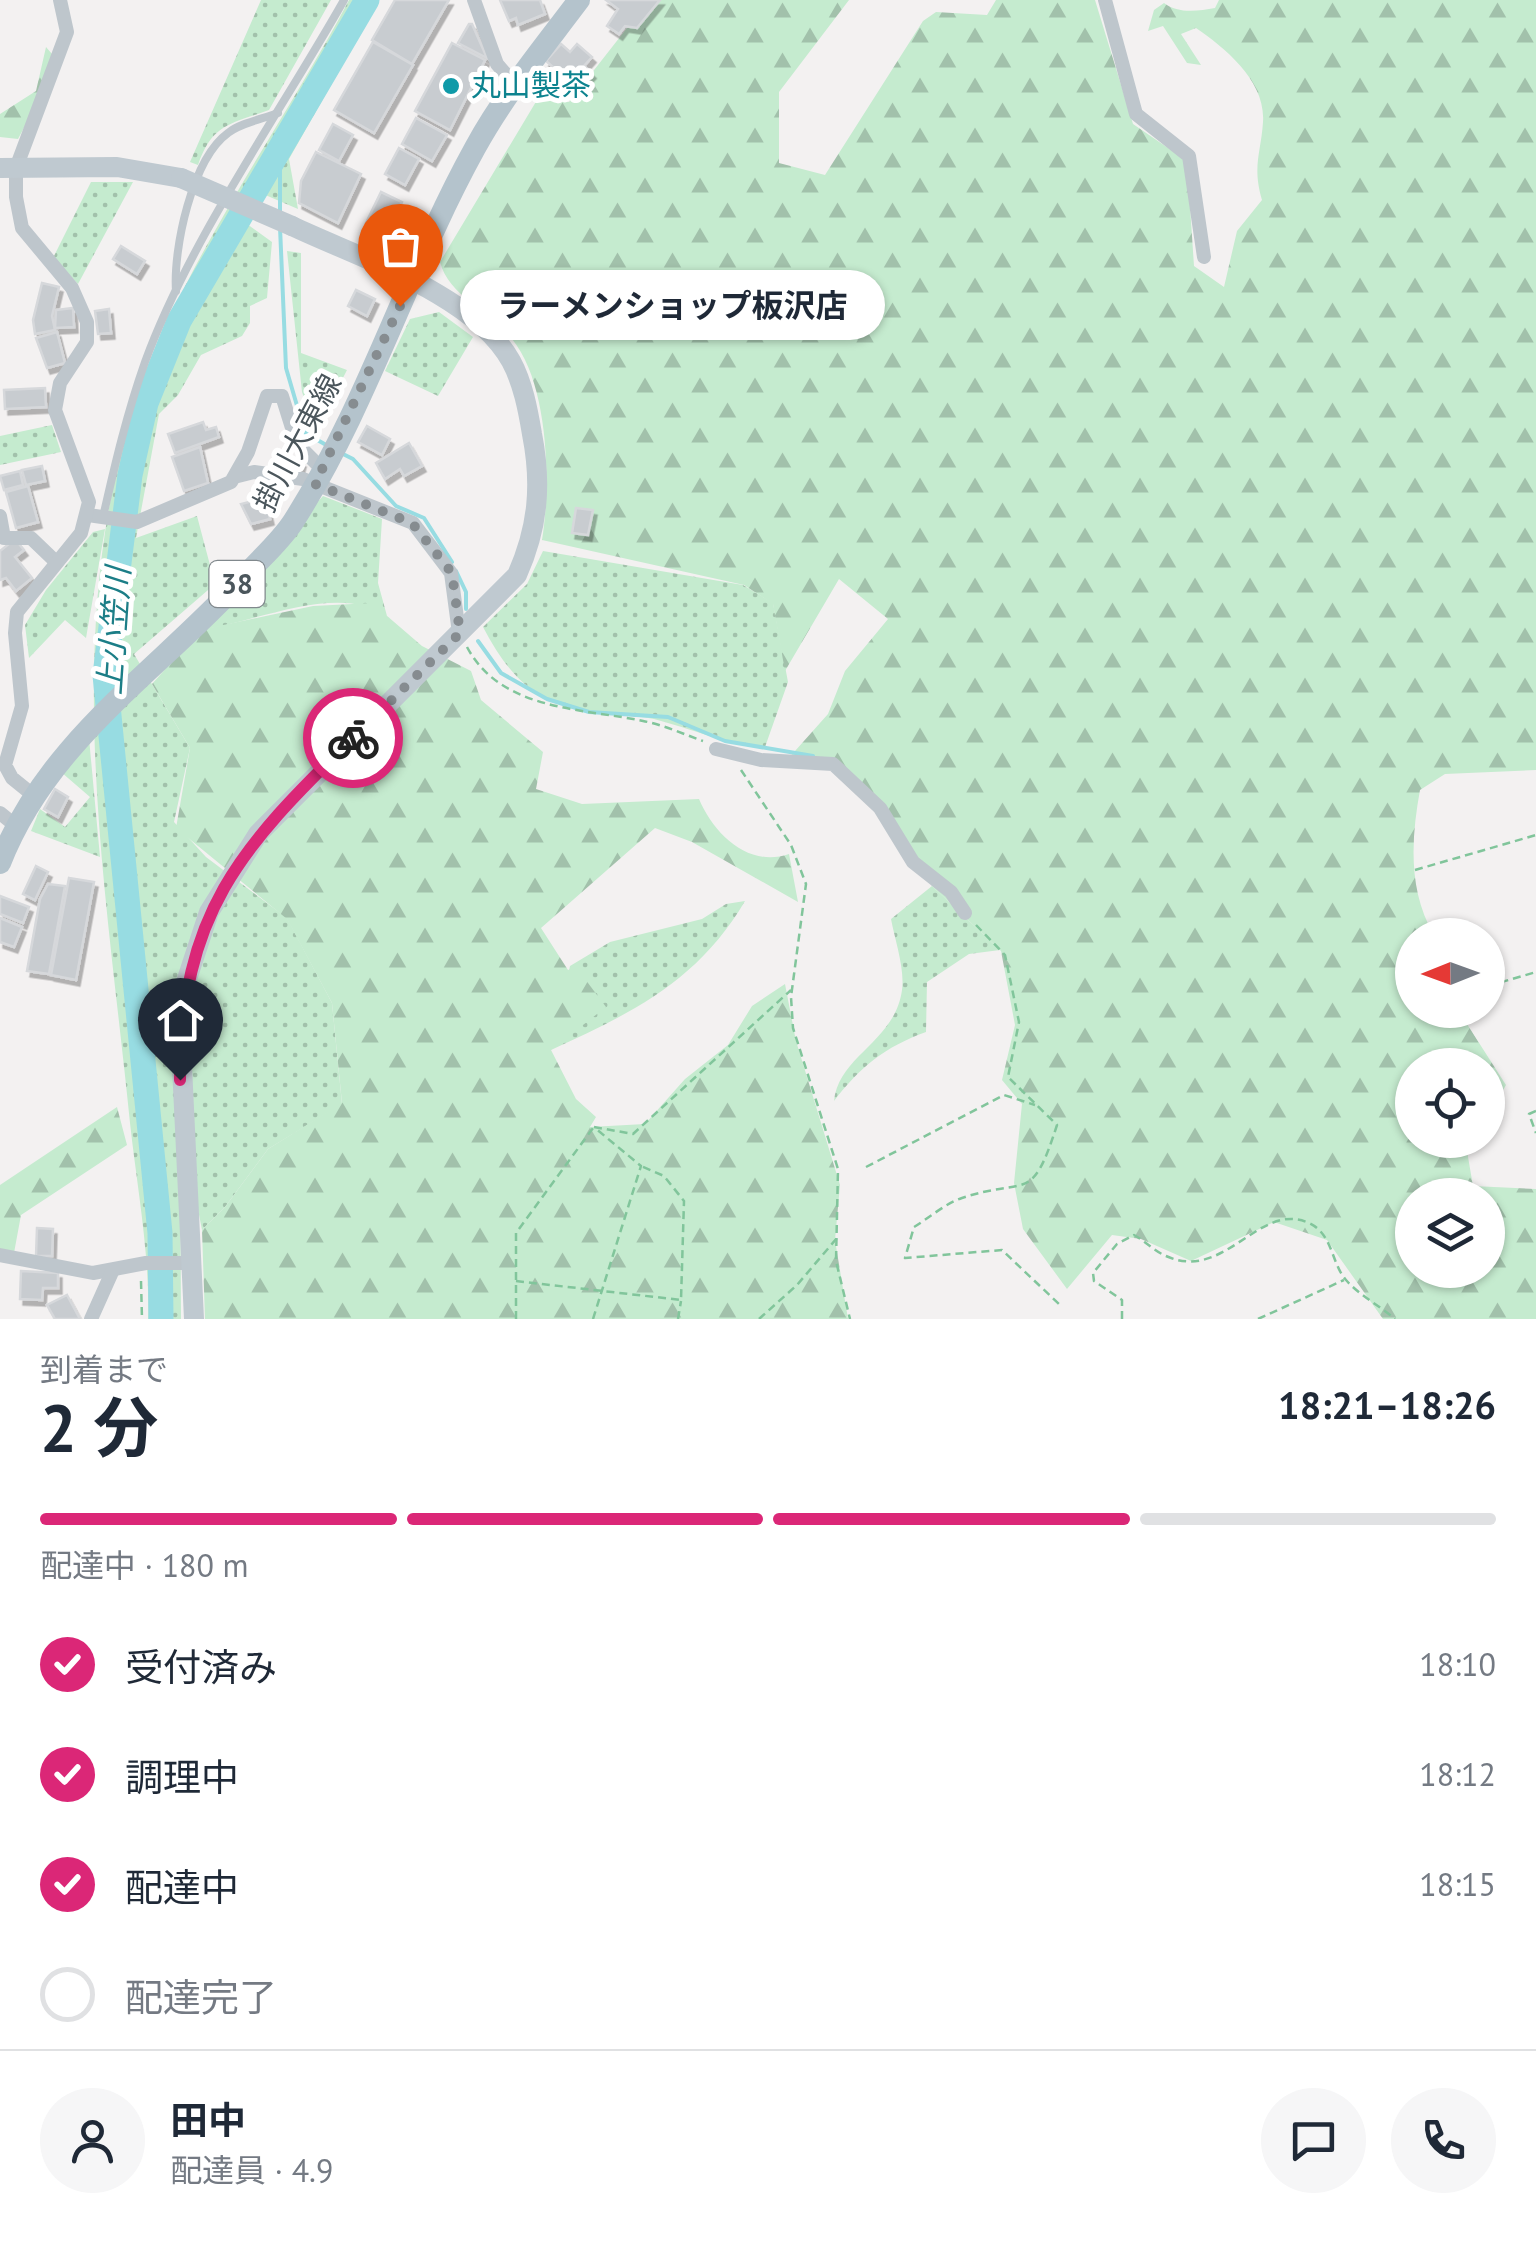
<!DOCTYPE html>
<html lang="ja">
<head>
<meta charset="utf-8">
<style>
	:root { --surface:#fff; --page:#f6f6f7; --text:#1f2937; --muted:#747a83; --line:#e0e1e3; --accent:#db2777 }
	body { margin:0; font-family:"PT Sans","Noto Sans JP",sans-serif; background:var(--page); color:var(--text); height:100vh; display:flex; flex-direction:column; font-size:38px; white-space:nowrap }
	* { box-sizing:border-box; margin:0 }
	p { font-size:32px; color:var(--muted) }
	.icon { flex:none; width:55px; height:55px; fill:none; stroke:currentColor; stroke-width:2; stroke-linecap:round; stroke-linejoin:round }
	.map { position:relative; height:1319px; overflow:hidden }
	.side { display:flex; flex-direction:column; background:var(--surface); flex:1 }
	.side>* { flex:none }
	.needle { width:65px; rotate:269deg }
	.fabs { position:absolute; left:1395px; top:918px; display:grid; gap:20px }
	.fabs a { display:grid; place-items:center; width:110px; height:110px; border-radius:50%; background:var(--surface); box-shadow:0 2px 8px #0004; font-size:50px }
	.pin { position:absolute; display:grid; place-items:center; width:85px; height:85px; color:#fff; margin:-102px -42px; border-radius:50% 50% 50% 0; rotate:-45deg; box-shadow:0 0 10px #0007 }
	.pin .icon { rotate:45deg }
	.courier { position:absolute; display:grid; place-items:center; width:100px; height:100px; margin:-50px; border:8px solid #db2777; border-radius:50%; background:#fff; color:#222; box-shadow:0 2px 12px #0007 }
	.bubble { position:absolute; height:70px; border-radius:35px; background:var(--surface); box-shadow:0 2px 8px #0004; font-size:32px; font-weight:700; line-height:70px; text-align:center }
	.head em { font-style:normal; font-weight:700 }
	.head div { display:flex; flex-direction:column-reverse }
	.head { display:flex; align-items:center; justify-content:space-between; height:170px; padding:0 40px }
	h1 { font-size:65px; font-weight:700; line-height:75px }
	.bar { display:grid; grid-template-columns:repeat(4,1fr); gap:15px 10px; align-content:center; height:120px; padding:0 40px }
	.bar i { height:12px; border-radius:8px; background:var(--line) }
	.bar .on { background:var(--accent) }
	.bar p { grid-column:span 4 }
	.line { display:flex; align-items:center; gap:25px; padding:0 40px; border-top:2px solid var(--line) }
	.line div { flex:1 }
	.round { display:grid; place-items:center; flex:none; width:105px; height:105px; border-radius:52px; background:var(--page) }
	ol { padding:0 40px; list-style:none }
	li { display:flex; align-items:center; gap:30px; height:110px }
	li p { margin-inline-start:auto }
	li .icon { padding:10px; border-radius:50%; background:var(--accent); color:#fff; stroke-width:4 }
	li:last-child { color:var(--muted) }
	li i { width:55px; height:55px; border:5px solid var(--line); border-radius:50% }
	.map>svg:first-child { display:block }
	.green { fill:url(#green-dots) }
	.forest { fill:url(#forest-firs); fill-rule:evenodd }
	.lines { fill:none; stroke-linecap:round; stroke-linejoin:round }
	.stream { stroke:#97dce2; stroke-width:4 }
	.river { stroke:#97dce2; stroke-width:25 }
	.building { fill:#c8ccd0; stroke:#d6d8db; stroke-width:2.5; filter:url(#shadow) }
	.path { stroke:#81c59b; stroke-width:2.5; stroke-dasharray:8 5; stroke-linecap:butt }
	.lane { stroke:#bec6cc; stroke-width:8 }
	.street { stroke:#bec6cc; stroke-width:14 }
	.secondary { stroke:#bfc9d0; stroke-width:20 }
	.primary { stroke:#b4c3cc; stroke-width:22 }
	.secondary-bridge { stroke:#bfc9d0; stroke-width:20 }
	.done { stroke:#868c90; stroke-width:10; stroke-dasharray:0 18 }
	.route { stroke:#db2777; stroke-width:12 }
	.culture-dot { fill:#0f9aa8; stroke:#fff; stroke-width:4 }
	.labels { text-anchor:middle; stroke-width:10; stroke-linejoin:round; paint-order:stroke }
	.shield { fill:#fff; stroke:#81898d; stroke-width:2.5 }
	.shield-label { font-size:28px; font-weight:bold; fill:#4b565c }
	.culture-label { font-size:30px; fill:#0d838f; stroke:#fff; text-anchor:start }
	.street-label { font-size:30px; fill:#4b565c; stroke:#fff }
	.water-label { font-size:32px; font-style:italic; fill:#1c7e87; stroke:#fff }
</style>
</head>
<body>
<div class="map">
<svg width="1536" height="1319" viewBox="0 0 1536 1319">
	<defs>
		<pattern id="green-dots" width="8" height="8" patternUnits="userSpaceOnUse" patternTransform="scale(2.5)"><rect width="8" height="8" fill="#c5ebcf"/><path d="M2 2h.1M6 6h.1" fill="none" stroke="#a2c1ab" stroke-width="1.8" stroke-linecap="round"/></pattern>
		<pattern id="forest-firs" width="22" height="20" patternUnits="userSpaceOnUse" patternTransform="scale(2.5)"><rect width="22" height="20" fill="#c5ebcf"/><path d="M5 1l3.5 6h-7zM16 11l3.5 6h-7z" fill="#a2c1ab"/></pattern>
		<filter id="shadow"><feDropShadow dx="3.5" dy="5.5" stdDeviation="0" flood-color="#0004"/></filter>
	</defs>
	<rect width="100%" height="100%" fill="#f3f1f1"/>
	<g class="green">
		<path d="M261 0H331L269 110C230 124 212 124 198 165L190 162Z"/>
		<path d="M349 0H379L289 159 298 209 263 194 247 224 272 242 267 298 250 306V323L242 336 201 355 178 395 159 414 136 538 197 516 215 584 134 654 190 748 174 822 206 857 287 918 332 1003 342 1104 268 1149 225 1207 202 1230 180 1117 181 1319H148C150 1254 137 1187 130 1123 108 903 66 670 121 452 162 287 271 148 349 0Z"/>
		<polygon points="91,182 133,182 78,284 53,258"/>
		<polygon points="287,251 301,253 301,353 347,370 316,431 302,392"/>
		<polygon points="439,312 473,337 438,396 385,371 410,319"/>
		<polygon points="52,425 61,452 0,465 0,436"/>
		<path d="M323 496 382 519 378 583 387 616C337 582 255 623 200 630Z"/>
		<polygon points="105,529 86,638 65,620 29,658 25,625 46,590 93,532"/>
		<path d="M543 551 743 585 773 603 788 682 765 747C725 744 692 729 654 719 639 716 623 716 608 715 542 708 513 684 483 627L527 584Z"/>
		<polygon points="89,738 100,857 31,831 40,809 65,827 90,797 61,772"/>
		<path d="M932 886 1000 950 969 954 927 982 926 1032C885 1047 861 1066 834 1101 839 1055 895 1042 902 990 905 969 895 940 891 919Z"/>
		<path d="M745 901C698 981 632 1013 551 1050L570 966 610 942 702 919 726 904Z"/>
	</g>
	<g class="forest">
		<path d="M660 0H849L779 92V163L825 175 923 21 936 12 987 15 996 0H1095L1133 124 1187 161 1194 266 1224 287 1237 231 1262 200C1252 166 1261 153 1263 122 1266 81 1225 48 1196 28L1181 34 1201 65 1187 63 1163 26 1148 31 1154 10 1164 3C1178 14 1198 11 1215 8L1219 0H1536V770L1445 774 1420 790C1411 839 1408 891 1434 935H1412V1010H1458L1506 1085 1488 1116V1065H1412V1140H1473L1467 1151 1473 1186 1536 1189V1319H1383L1327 1240 1274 1222 1191 1261 1141 1239 1112 1235 1067 1289 1023 1229 1014 1183 1022 1104 1002 1080 1015 1025 1001 951 932 886 880 808 833 764 787 760 828 714 845 671 888 619 839 579 785 671 773 604 744 585 542 540C551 485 549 384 512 339 490 312 449 296 440 262L537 100 569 102 627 28H637ZM1412 1195H1488V1270H1412Z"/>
		<polygon points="46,47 52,54 37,103 18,139 0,137 0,114 36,91"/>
		<path d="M372 603 422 646 471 671 481 700 543 752 536 789 582 804 699 799C714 834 748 868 789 854L798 902 692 842 655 828 541 928 568 970 576 967 606 1007 551 1050 576 1099 596 1117 590 1127 645 1124 685 1079 728 1045 752 1006 785 984 796 1041 840 1185 835 1240 848 1319H205L202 1230 225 1207 268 1149 342 1103 332 1003 287 919 176 828 190 748 152 684 200 630 313 606Z"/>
		<polygon points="117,1107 127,1145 21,1215 14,1253 0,1252 0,1185"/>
	</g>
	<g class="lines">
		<g class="stream">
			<polyline points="280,212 280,150"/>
			<polyline points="280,227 286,368 305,433 328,446"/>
			<polyline points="341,453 353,459 396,506 424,518 452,562"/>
			<polyline points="456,571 466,592 466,609"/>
			<polyline points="478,641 501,673 547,699 589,712 668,717 725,741 813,756"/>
		</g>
		<polyline class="river" points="161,1319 160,1233 105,675 130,475 146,403 179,321 367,0"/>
	</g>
	<g class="building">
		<polygon points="395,0 449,0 412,64 372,40"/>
		<polygon points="500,0 540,0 545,14 518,25 516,18 509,21"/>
		<polygon points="606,0 660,0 637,28 625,26 619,34 607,26 618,9"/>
		<polygon points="469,24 472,24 487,58 458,43"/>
		<polygon points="373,42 413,65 374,133 334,110"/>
		<polygon points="452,43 485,60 450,130 415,111"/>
		<polygon points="561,44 570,52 577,44 592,57 584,66 592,73 579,87 570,79 563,88 555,80 561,74 546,61"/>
		<polygon points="416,118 447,135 432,161 402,144"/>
		<polygon points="333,124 353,135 339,161 319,150"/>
		<polygon points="399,148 419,159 405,185 385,174"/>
		<polygon points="316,152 361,174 338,223 299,203 301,181"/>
		<polygon points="381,192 402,202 387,233 366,223"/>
		<polygon points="121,246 145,261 137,274 113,259"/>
		<polygon points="42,283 59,287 52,316 55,330 35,334 33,320"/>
		<polygon points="356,290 375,299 367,316 348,306"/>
		<polygon points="73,308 74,327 55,328 56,310"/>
		<polygon points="109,309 111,333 98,334 95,311"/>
		<polygon points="57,332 65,363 47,368 36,338"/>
		<polygon points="45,388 46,407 5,409 4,390"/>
		<polygon points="203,422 206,430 216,427 219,437 175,453 168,434"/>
		<polygon points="367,426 390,439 382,455 358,442"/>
		<polygon points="409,443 422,466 404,476 400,469 385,479 376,463"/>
		<polygon points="200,447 208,483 184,491 172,457"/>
		<polygon points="275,458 302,462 299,473 274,469"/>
		<polygon points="42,466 45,481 26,485 22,470"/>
		<polygon points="20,471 23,485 4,490 0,476"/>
		<polygon points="28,486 38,522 16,528 6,492"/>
		<polygon points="265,498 270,519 251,524 241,504"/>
		<polygon points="576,508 593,510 588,535 572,533"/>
		<polygon points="15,539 24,550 15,557 32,578 16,591 6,578 0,580 0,551"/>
		<polygon points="55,789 68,797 58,817 44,809"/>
		<polygon points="36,866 48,872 35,900 23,894"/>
		<polygon points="69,878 94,882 76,980 51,975"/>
		<polygon points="48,884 65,886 49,974 27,971 40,899"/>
		<polygon points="0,896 29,907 23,923 0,914"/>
		<polygon points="0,918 22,927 14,947 0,942"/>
		<polygon points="37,1228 53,1229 52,1256 36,1256"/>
		<polygon points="21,1271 58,1273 58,1288 43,1288 42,1300 20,1299"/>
		<polygon points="67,1295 80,1319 55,1319 47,1305"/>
	</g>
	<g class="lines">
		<g class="path">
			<path d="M467 647C501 711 582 708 643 721 664 725 683 734 703 741"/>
			<polyline points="741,770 791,845 806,884 791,997 793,1028 838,1169 836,1261 850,1319"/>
			<polyline points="1415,870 1536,835"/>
			<path d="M976 925 1005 955 1019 1022 1008 1077 1057 1125C1031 1206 1028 1176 962 1198 946 1203 929 1218 914 1227L905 1258 1002 1250 1060 1305"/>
			<polyline points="1488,986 1536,972"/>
			<polyline points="1536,1111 1529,1114 1536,1133"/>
			<polyline points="594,1127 633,1134 791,990"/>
			<polyline points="866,1167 1004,1095 1035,1105"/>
			<polyline points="141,1281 142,1319"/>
			<polyline points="516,1281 681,1300 684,1201 664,1176 641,1166"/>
			<polyline points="516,1319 516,1233 593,1128"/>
			<polyline points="593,1319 641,1166 595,1128"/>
			<polyline points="678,1319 681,1301"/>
			<polyline points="759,1319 797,1285 837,1238"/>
			<path d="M1122 1319V1300L1094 1281 1093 1273 1117 1244 1134 1235C1145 1241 1154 1251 1166 1256 1225 1283 1259 1200 1309 1223 1333 1234 1331 1263 1346 1280 1359 1295 1380 1306 1395 1319"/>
			<polyline points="1258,1319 1344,1280"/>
		</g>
		<g class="lane">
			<path d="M176 291C173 249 192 159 228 133 240 123 263 119 278 113"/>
			<path d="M103 517C115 464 127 413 145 362 190 239 279 115 344 0"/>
		</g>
		<g class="street">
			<polyline points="474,0 497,64 515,85"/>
			<polyline points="1105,0 1136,114 1189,156 1204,257"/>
			<polyline points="238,476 254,472 303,479 413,523 451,573 459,633"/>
			<polyline points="88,515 137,522 231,482 248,452 267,396 282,396 297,444 323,470"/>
			<polyline points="0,516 4,538 31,538 55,561"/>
			<polyline points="716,749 761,760 833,764 880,808 913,862 951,892 965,913"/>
			<polyline points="33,795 12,778 5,765 22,706 15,633 17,612 81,533 89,502 55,410 60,383 87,342 87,322 72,288 22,228 16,197 16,168 67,32 60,0"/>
			<polyline points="0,813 16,826"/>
			<polyline points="0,1255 93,1273 146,1263 193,1263"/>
			<polyline points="91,1319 113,1270"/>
		</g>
		<g class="secondary">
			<polyline points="0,168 117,167 181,178"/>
			<path d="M194 1319 180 1024 186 982 209 912 258 834 517 575C538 528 542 485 532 434 528 410 523 383 511 361 474 294 359 258 292 226"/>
		</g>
		<path class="primary" d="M0 863C48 740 157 672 243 578 259 560 280 542 293 522 368 405 408 269 475 148 504 95 543 48 579 0"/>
		<polyline class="secondary-bridge" points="181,178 292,226"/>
	</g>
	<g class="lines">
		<polyline class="done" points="353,738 460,633 452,573 412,523 315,484 400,306"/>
		<path class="route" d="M180 1080C181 913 239 849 353 738"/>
	</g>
	<circle class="culture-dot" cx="451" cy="86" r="10"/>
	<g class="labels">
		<rect class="shield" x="209.5" y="561" width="55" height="46" rx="8"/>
		<g class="shield-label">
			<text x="237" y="594">38</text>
		</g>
		<g class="culture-label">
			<text x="471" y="96">丸山製茶</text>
		</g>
		<g class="street-label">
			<text transform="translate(298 443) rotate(-62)" y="10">掛川大東線</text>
		</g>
		<g class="water-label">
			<text transform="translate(114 631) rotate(-86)" y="11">上小笠川</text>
		</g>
	</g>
</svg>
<div class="fabs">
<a><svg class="needle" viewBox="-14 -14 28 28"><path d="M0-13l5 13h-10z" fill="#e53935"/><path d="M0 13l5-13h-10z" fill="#747a83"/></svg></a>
<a><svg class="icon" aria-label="locate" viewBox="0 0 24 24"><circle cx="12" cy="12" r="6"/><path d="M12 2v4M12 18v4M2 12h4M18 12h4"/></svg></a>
<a><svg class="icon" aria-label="layers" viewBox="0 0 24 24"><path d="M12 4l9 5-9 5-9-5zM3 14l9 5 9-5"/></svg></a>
</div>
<div class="pin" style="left:400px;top:306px;background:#ea580c"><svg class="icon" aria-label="bag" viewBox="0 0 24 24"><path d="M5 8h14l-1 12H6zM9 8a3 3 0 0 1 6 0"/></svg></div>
<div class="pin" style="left:180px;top:1080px;background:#1f2937"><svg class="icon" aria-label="home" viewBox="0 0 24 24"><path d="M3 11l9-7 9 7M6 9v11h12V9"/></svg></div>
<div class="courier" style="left:353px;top:738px"><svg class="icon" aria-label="bike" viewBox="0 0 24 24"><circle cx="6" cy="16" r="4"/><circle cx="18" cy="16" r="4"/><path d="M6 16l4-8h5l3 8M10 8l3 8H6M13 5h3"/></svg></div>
<div class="bubble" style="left:460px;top:270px;width:425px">ラーメンショップ板沢店</div>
</div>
<section class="side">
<div class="head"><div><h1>2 分</h1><p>到着まで</p></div><em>18:21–18:26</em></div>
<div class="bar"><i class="on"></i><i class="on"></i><i class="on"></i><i></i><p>配達中 · 180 m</p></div>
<ol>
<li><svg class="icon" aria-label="check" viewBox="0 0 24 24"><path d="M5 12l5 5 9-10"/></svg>受付済み<p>18:10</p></li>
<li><svg class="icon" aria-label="check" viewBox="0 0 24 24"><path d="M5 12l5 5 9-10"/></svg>調理中<p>18:12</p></li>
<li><svg class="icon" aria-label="check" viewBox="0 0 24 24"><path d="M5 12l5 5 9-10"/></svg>配達中<p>18:15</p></li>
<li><i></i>配達完了</li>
</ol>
<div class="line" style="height:180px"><a class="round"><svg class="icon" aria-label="person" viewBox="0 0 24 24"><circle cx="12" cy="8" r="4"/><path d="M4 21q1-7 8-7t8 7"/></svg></a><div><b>田中</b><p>配達員 · 4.9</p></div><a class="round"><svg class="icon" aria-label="chat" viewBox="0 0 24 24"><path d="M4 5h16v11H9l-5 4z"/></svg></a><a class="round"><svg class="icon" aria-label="phone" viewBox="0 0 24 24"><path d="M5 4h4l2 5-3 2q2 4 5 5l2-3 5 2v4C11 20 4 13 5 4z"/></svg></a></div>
</section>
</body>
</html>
